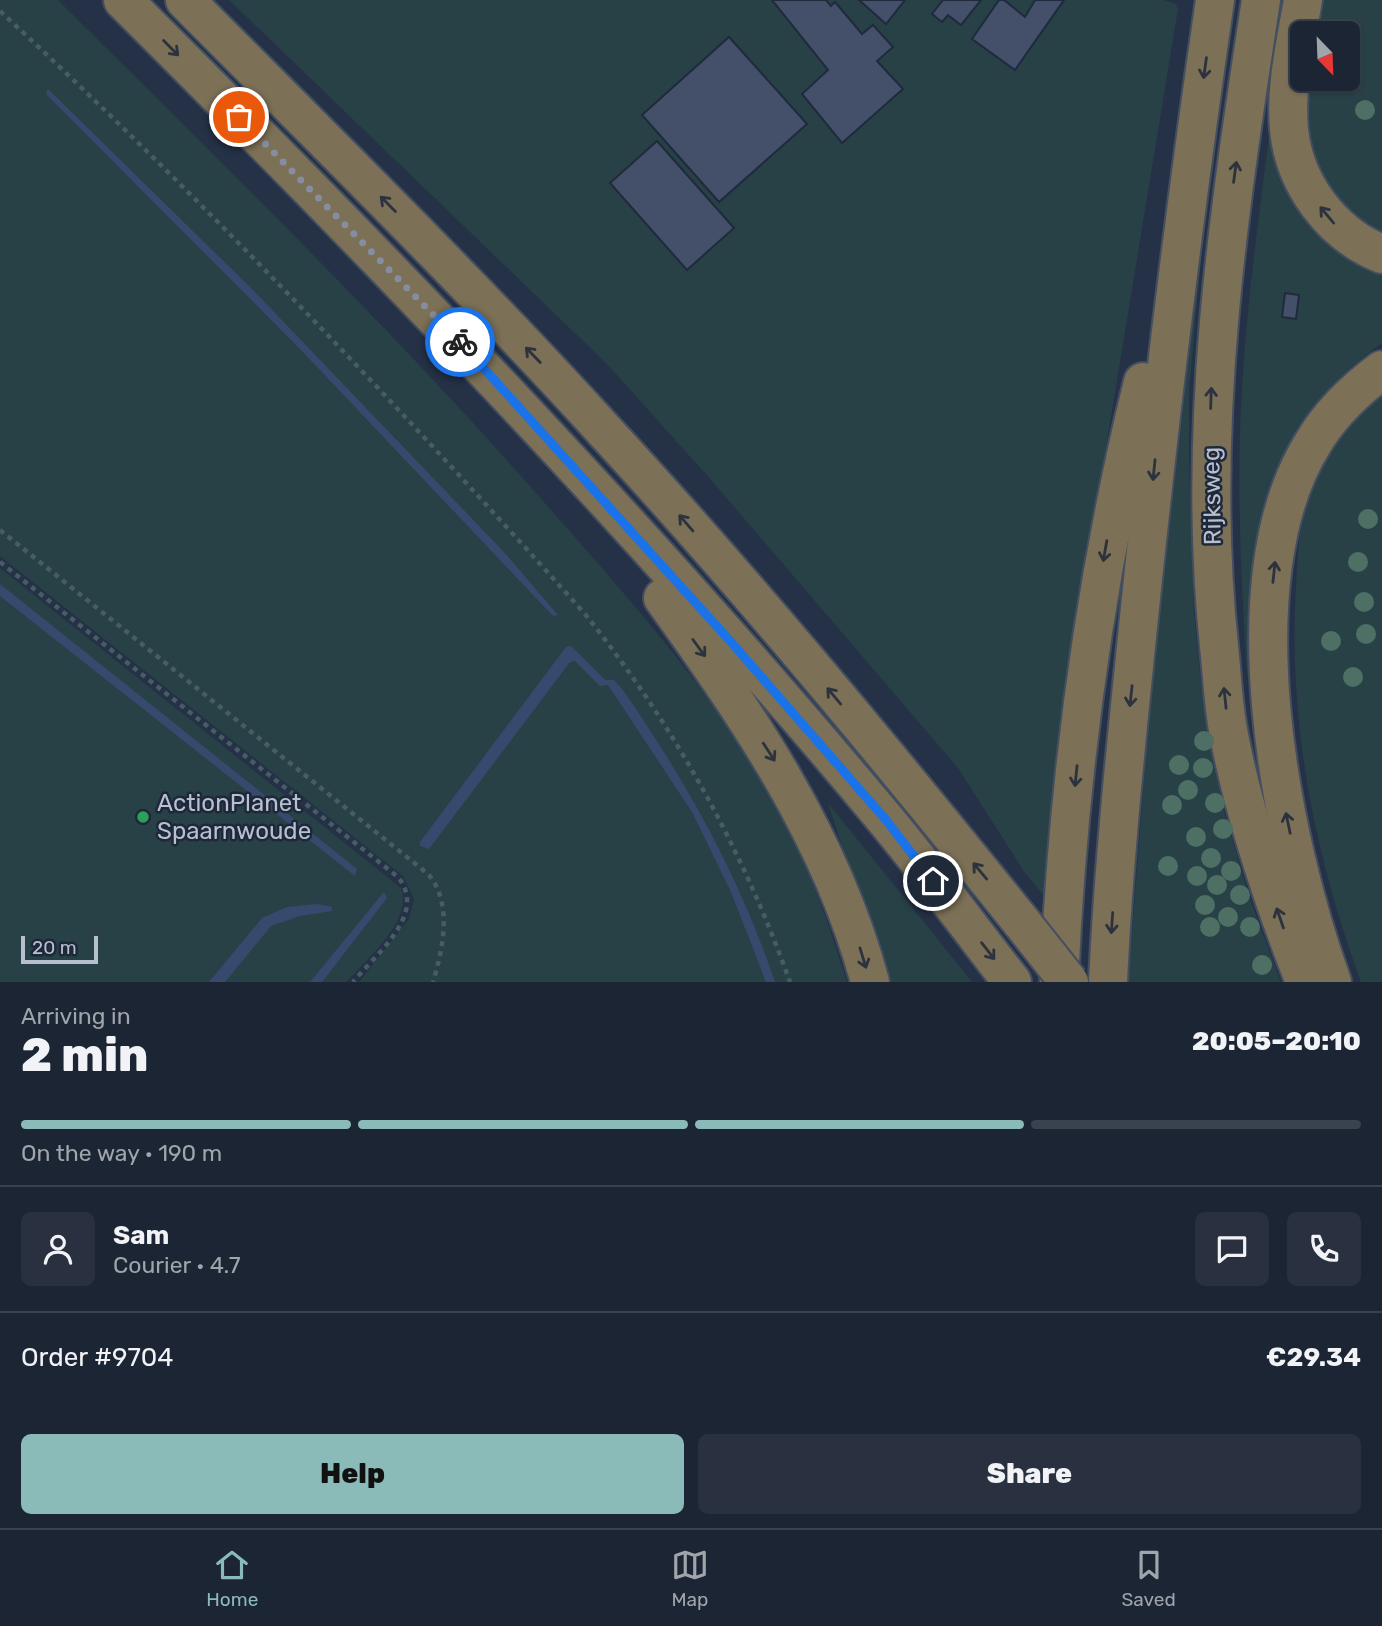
<!DOCTYPE html>
<html lang="en">
<head>
<meta charset="utf-8">
<style>
	:root { --surface:#1c2534; --page:#293140; --text:#f1f3f6; --muted:#a0a5ac; --line:#3a424f; --accent:#8bbbb9 }
	body { margin:0; font-family:Rubik,sans-serif; background:var(--page); color:var(--text); height:100vh; display:flex; flex-direction:column; font-size:26px; white-space:nowrap }
	* { box-sizing:border-box; margin:0 }
	p { font-size:23px; color:var(--muted) }
	.icon { flex:none; width:38px; height:38px; fill:none; stroke:currentColor; stroke-width:2; stroke-linecap:round; stroke-linejoin:round }
	.map { position:relative; height:982px; overflow:hidden }
	.drawer { display:flex; flex-direction:column; background:var(--surface); flex:1 }
	.drawer>* { flex:none }
	.needle { width:46px; rotate:157deg }
	.fabs { position:absolute; left:1290px; top:21px; display:grid; gap:14px }
	.fabs a { display:grid; place-items:center; width:70px; height:70px; border-radius:10px; background:var(--surface); box-shadow:0 2px 5px #0004,0 0 0 2px var(--line); font-size:35px }
	.scale { position:absolute; left:21px; bottom:18px; width:77px; box-sizing:border-box; padding-left:7px; border:4px solid #b8bfcf; border-top:0; font-size:19px; line-height:24px; white-space:nowrap; color:#b8bfcf; -webkit-text-stroke:5px #1e283b; paint-order:stroke }
	.pin { position:absolute; display:grid; place-items:center; width:60px; height:60px; color:#fff; margin:-30px; border:4px solid #fff; border-radius:50%; box-shadow:0 2px 7px #0007 }
	.courier { position:absolute; display:grid; place-items:center; width:70px; height:70px; margin:-35px; border:5px solid #1a73e8; border-radius:50%; background:#fff; color:#222; box-shadow:0 2px 9px #0007 }
	.summary em { font-style:normal; font-weight:800 }
	.summary div { display:flex; flex-direction:column-reverse }
	.summary { display:flex; align-items:center; justify-content:space-between; height:119px; padding:0 21px }
	h1 { font-size:46px; font-weight:800; line-height:52px }
	.bar { display:grid; grid-template-columns:repeat(4,1fr); gap:10px 7px; align-content:center; height:84px; padding:0 21px }
	.bar i { height:9px; border-radius:5px; background:var(--line) }
	.bar .selected { background:var(--accent) }
	.bar p { grid-column:span 4 }
	.line { display:flex; align-items:center; gap:18px; padding:0 21px; border-top:2px solid var(--line) }
	.line div { flex:1 }
	.round { display:grid; place-items:center; flex:none; width:74px; height:74px; border-radius:10px; background:var(--page) }
	.primary-button { display:flex; gap:14px; margin-top:auto; padding:14px 21px }
	.primary-button a { flex:1; height:80px; border-radius:10px; background:var(--accent); color:#111; font-size:28px; font-weight:800; line-height:80px; text-align:center }
	.primary-button a+a { background:var(--page); color:var(--text) }
	.tab-bar { display:flex; justify-content:space-around; align-items:center; height:98px; border-top:2px solid var(--line); background:var(--surface); font-size:19px; color:var(--muted) }
	.tab-bar a { display:grid; justify-items:center; gap:4px }
	.tab-bar .selected { color:var(--accent) }
	.map>svg:first-child { display:block }
	.green { fill:#274147 }
	.water { fill:#374a6e }
	.building { fill:#445069; stroke:#202a3d; stroke-width:2 }
	.lines { fill:none; stroke-linecap:round; stroke-linejoin:round }
	.motorway-casing { stroke:#444e60; stroke-width:42 }
	.path { stroke:#465e63; stroke-width:4.5; stroke-dasharray:5 5; stroke-linecap:butt }
	.motorway { stroke:#7c7056; stroke-width:38 }
	.motorway-bridge-casing { stroke:#444e60; stroke-width:42; stroke-linecap:butt }
	.motorway-bridge { stroke:#7c7056; stroke-width:38 }
	.tree { fill:#4d6f64 }
	.oneway { stroke:#2c333f }
	.done { stroke:#858d9f; stroke-width:7; stroke-dasharray:0 12.6 }
	.route { stroke:#1a73e8; stroke-width:9 }
	.leisure-dot { fill:#2e9e5b; stroke:#1e283b; stroke-width:2.5 }
	.labels { text-anchor:middle; stroke-width:5; stroke-linejoin:round; paint-order:stroke }
	.street-label { font-size:24px; fill:#b8bfcf; stroke:#1e283b }
	.poi-label { font-size:24px; fill:#b8bfcf; stroke:#1e283b; text-anchor:start }
</style>
</head>
<body>
<div class="map">
<svg width="1382" height="982" viewBox="0 0 1382 982">
	<rect width="100%" height="100%" fill="#253146"/>
	<g class="green">
		<path d="M0 0H58C218 159 380 317 530 486 620 589 718 694 782 815 810 869 829 925 847 982H359L409 919 414 899 403 876 0 556Z"/>
		<polygon points="229,0 1163,0 1176,4 1178,9 1072,655 1048,901 1025,873 958,768 712,481 606,363"/>
		<polygon points="1314,0 1382,0 1382,243 1375,241 1311,169 1302,79 1348,79 1348,33 1308,33"/>
		<path d="M1270 129 1350 258 1382 274V343C1258 432 1252 535 1250 675H1247C1241 579 1236 484 1242 388 1247 301 1259 215 1270 129Z"/>
		<polygon points="1204,225 1189,391 1189,461 1194,613 1201,683 1224,811 1250,899 1281,982 1128,982 1151,691"/>
		<path d="M1382 394V982H1361C1314 854 1288 722 1296 586 1298 553 1299 517 1311 486 1324 453 1353 414 1382 394Z"/>
		<path d="M0 568 401 888C413 921 367 958 347 982H0Z"/>
		<polygon points="828,803 972,982 886,982"/>
	</g>
	<g class="water">
		<polygon points="48,89 253,290 503,551 558,615 553,616 300,349 46,94"/>
		<polygon points="0,584 357,869 355,876 0,596"/>
		<path d="M571 646 605 680H614L623 690C687 783 738 873 775 982H766L731 892 692 812 608 685 600 686 575 661 570 662 429 849 420 846V842L566 647Z"/>
		<polygon points="384,892 387,898 322,982 310,982"/>
		<polygon points="317,904 332,907 332,911 300,916 271,926 225,982 209,982 262,918 287,907"/>
	</g>
	<g class="building">
		<polygon points="772,0 826,0 831,6 835,2 862,34 873,25 893,47 877,61 903,89 842,143 802,94 828,70"/>
		<polygon points="859,0 905,0 886,24"/>
		<polygon points="943,0 981,0 961,25 948,15 942,22 932,14"/>
		<polygon points="999,0 1004,0 1025,17 1035,0 1064,0 1015,70 972,39"/>
		<polygon points="729,37 807,124 719,202 642,115"/>
		<polygon points="657,141 734,228 687,270 610,183"/>
		<polygon points="1285,293 1299,295 1296,319 1282,317"/>
	</g>
	<g class="lines">
		<defs>
			<g id="motorway">
				<path d="M123 0C387 263 646 532 885 819 929 872 970 928 1012 982"/>
				<path d="M185 0C325 141 467 280 601 427 748 586 887 755 1023 924"/>
				<path d="M1261 0C1228 215 1196 428 1219 646 1222 674 1223 702 1228 730 1244 816 1273 901 1305 982"/>
				<path d="M1303 0C1296 41 1285 87 1289 129 1294 184 1332 234 1382 254"/>
				<path d="M663 598C749 718 831 837 870 982"/>
				<path d="M1059 982C1068 780 1094 579 1143 382"/>
				<path d="M1108 982C1114 854 1128 725 1141 598 1162 398 1186 199 1215 0"/>
				<path d="M1332 982C1281 840 1228 579 1313 443 1330 414 1355 390 1382 370"/>
			</g>
		</defs>
		<use href="#motorway" class="motorway-casing"/>
		<g class="path">
			<path d="M0 11C205 201 398 405 585 614 674 725 742 848 790 982"/>
			<path d="M0 530 428 874C453 902 443 949 433 982"/>
			<path d="M0 562 398 877C428 914 376 954 353 982"/>
		</g>
		<use href="#motorway" class="motorway"/>
		<defs>
			<polyline id="motorway-bridge" points="1023,924 1069,982"/>
		</defs>
		<use href="#motorway-bridge" class="motorway-bridge-casing"/>
		<use href="#motorway-bridge" class="motorway-bridge"/>
	</g>
	<g class="tree">
		<circle cx="1365" cy="110" r="10"/>
		<circle cx="1368" cy="519" r="10"/>
		<circle cx="1358" cy="562" r="10"/>
		<circle cx="1364" cy="602" r="10"/>
		<circle cx="1366" cy="634" r="10"/>
		<circle cx="1331" cy="641" r="10"/>
		<circle cx="1353" cy="677" r="10"/>
		<circle cx="1204" cy="741" r="10"/>
		<circle cx="1179" cy="765" r="10"/>
		<circle cx="1203" cy="768" r="10"/>
		<circle cx="1188" cy="790" r="10"/>
		<circle cx="1215" cy="803" r="10"/>
		<circle cx="1172" cy="805" r="10"/>
		<circle cx="1223" cy="829" r="10"/>
		<circle cx="1196" cy="837" r="10"/>
		<circle cx="1211" cy="858" r="10"/>
		<circle cx="1168" cy="866" r="10"/>
		<circle cx="1231" cy="871" r="10"/>
		<circle cx="1197" cy="876" r="10"/>
		<circle cx="1217" cy="885" r="10"/>
		<circle cx="1240" cy="895" r="10"/>
		<circle cx="1205" cy="905" r="10"/>
		<circle cx="1228" cy="917" r="10"/>
		<circle cx="1210" cy="927" r="10"/>
		<circle cx="1250" cy="927" r="10"/>
		<circle cx="1262" cy="965" r="10"/>
	</g>
	<defs><path id="oneway-shaft" d="M-6 0H5M1.5-3L5.5 0L1.5 3" fill="none" stroke-width="1.6" stroke-linecap="round" stroke-linejoin="round" transform="scale(1.75)"/></defs>
	<g class="oneway">
		<use href="#oneway-shaft" transform="translate(171 48) rotate(45)"/>
		<use href="#oneway-shaft" transform="translate(1205 68) rotate(98)"/>
		<use href="#oneway-shaft" transform="translate(1235 172) rotate(-82)"/>
		<use href="#oneway-shaft" transform="translate(388 204) rotate(-135)"/>
		<use href="#oneway-shaft" transform="translate(1327 215) rotate(-130)"/>
		<use href="#oneway-shaft" transform="translate(533 355) rotate(-134)"/>
		<use href="#oneway-shaft" transform="translate(1211 398) rotate(-88)"/>
		<use href="#oneway-shaft" transform="translate(1154 470) rotate(96)"/>
		<use href="#oneway-shaft" transform="translate(686 523) rotate(-131)"/>
		<use href="#oneway-shaft" transform="translate(1105 551) rotate(100)"/>
		<use href="#oneway-shaft" transform="translate(1274 572) rotate(-84)"/>
		<use href="#oneway-shaft" transform="translate(699 648) rotate(54)"/>
		<use href="#oneway-shaft" transform="translate(834 696) rotate(-130)"/>
		<use href="#oneway-shaft" transform="translate(1131 696) rotate(96)"/>
		<use href="#oneway-shaft" transform="translate(1225 698) rotate(-96)"/>
		<use href="#oneway-shaft" transform="translate(769 752) rotate(57)"/>
		<use href="#oneway-shaft" transform="translate(1076 776) rotate(96)"/>
		<use href="#oneway-shaft" transform="translate(1288 823) rotate(-102)"/>
		<use href="#oneway-shaft" transform="translate(980 871) rotate(-130)"/>
		<use href="#oneway-shaft" transform="translate(1280 918) rotate(-109)"/>
		<use href="#oneway-shaft" transform="translate(1112 923) rotate(94)"/>
		<use href="#oneway-shaft" transform="translate(988 951) rotate(52)"/>
		<use href="#oneway-shaft" transform="translate(863 958) rotate(73)"/>
	</g>
	<g class="lines">
		<polyline class="done" points="239,117 460,342"/>
		<polyline class="route" points="460,342 731,642 886,820 933,881"/>
	</g>
	<circle class="leisure-dot" cx="143" cy="817" r="7"/>
	<g class="labels">
		<g class="street-label">
			<text transform="translate(1212 496) rotate(-91)" y="8">Rijksweg</text>
		</g>
		<g class="poi-label">
			<text x="157" y="811">ActionPlanet<tspan x="157" dy="28">Spaarnwoude</tspan></text>
		</g>
	</g>
</svg>
<div class="fabs">
<a><svg class="needle" viewBox="-14 -14 28 28"><path d="M0-13l5 13h-10z" fill="#e53935"/><path d="M0 13l5-13h-10z" fill="#a0a5ac"/></svg></a>
</div>
<div class="scale">20 m</div>
<div class="pin" style="left:239px;top:117px;background:#ea580c"><svg class="icon" aria-label="bag" viewBox="0 0 24 24"><path d="M5 8h14l-1 12H6zM9 8a3 3 0 0 1 6 0"/></svg></div>
<div class="pin" style="left:933px;top:881px;background:#1f2937"><svg class="icon" aria-label="home" viewBox="0 0 24 24"><path d="M3 11l9-7 9 7M6 9v11h12V9"/></svg></div>
<div class="courier" style="left:460px;top:342px"><svg class="icon" aria-label="bike" viewBox="0 0 24 24"><circle cx="6" cy="16" r="4"/><circle cx="18" cy="16" r="4"/><path d="M6 16l4-8h5l3 8M10 8l3 8H6M13 5h3"/></svg></div>
</div>
<section class="drawer">
<div class="summary"><div><h1>2 min</h1><p>Arriving in</p></div><em>20:05–20:10</em></div>
<div class="bar"><i class="selected"></i><i class="selected"></i><i class="selected"></i><i></i><p>On the way · 190 m</p></div>
<div class="line" style="height:126px"><a class="round"><svg class="icon" aria-label="person" viewBox="0 0 24 24"><circle cx="12" cy="8" r="4"/><path d="M4 21q1-7 8-7t8 7"/></svg></a><div><b>Sam</b><p>Courier · 4.7</p></div><a class="round"><svg class="icon" aria-label="chat" viewBox="0 0 24 24"><path d="M4 5h16v11H9l-5 4z"/></svg></a><a class="round"><svg class="icon" aria-label="phone" viewBox="0 0 24 24"><path d="M5 4h4l2 5-3 2q2 4 5 5l2-3 5 2v4C11 20 4 13 5 4z"/></svg></a></div>
<div class="line" style="height:91px"><div>Order #9704</div><b>€29.34</b></div>
<div class="primary-button"><a>Help</a><a>Share</a></div>
</section>
<nav class="tab-bar">
<a class="selected"><svg class="icon" aria-label="home" viewBox="0 0 24 24"><path d="M3 11l9-7 9 7M6 9v11h12V9"/></svg>Home</a>
<a><svg class="icon" aria-label="map" viewBox="0 0 24 24"><path d="M3 6l6-2 6 2 6-2v14l-6 2-6-2-6 2zM9 4v14M15 6v14"/></svg>Map</a>
<a><svg class="icon" aria-label="saved" viewBox="0 0 24 24"><path d="M7 4h10v16l-5-4-5 4z"/></svg>Saved</a>
</nav>
</body>
</html>
